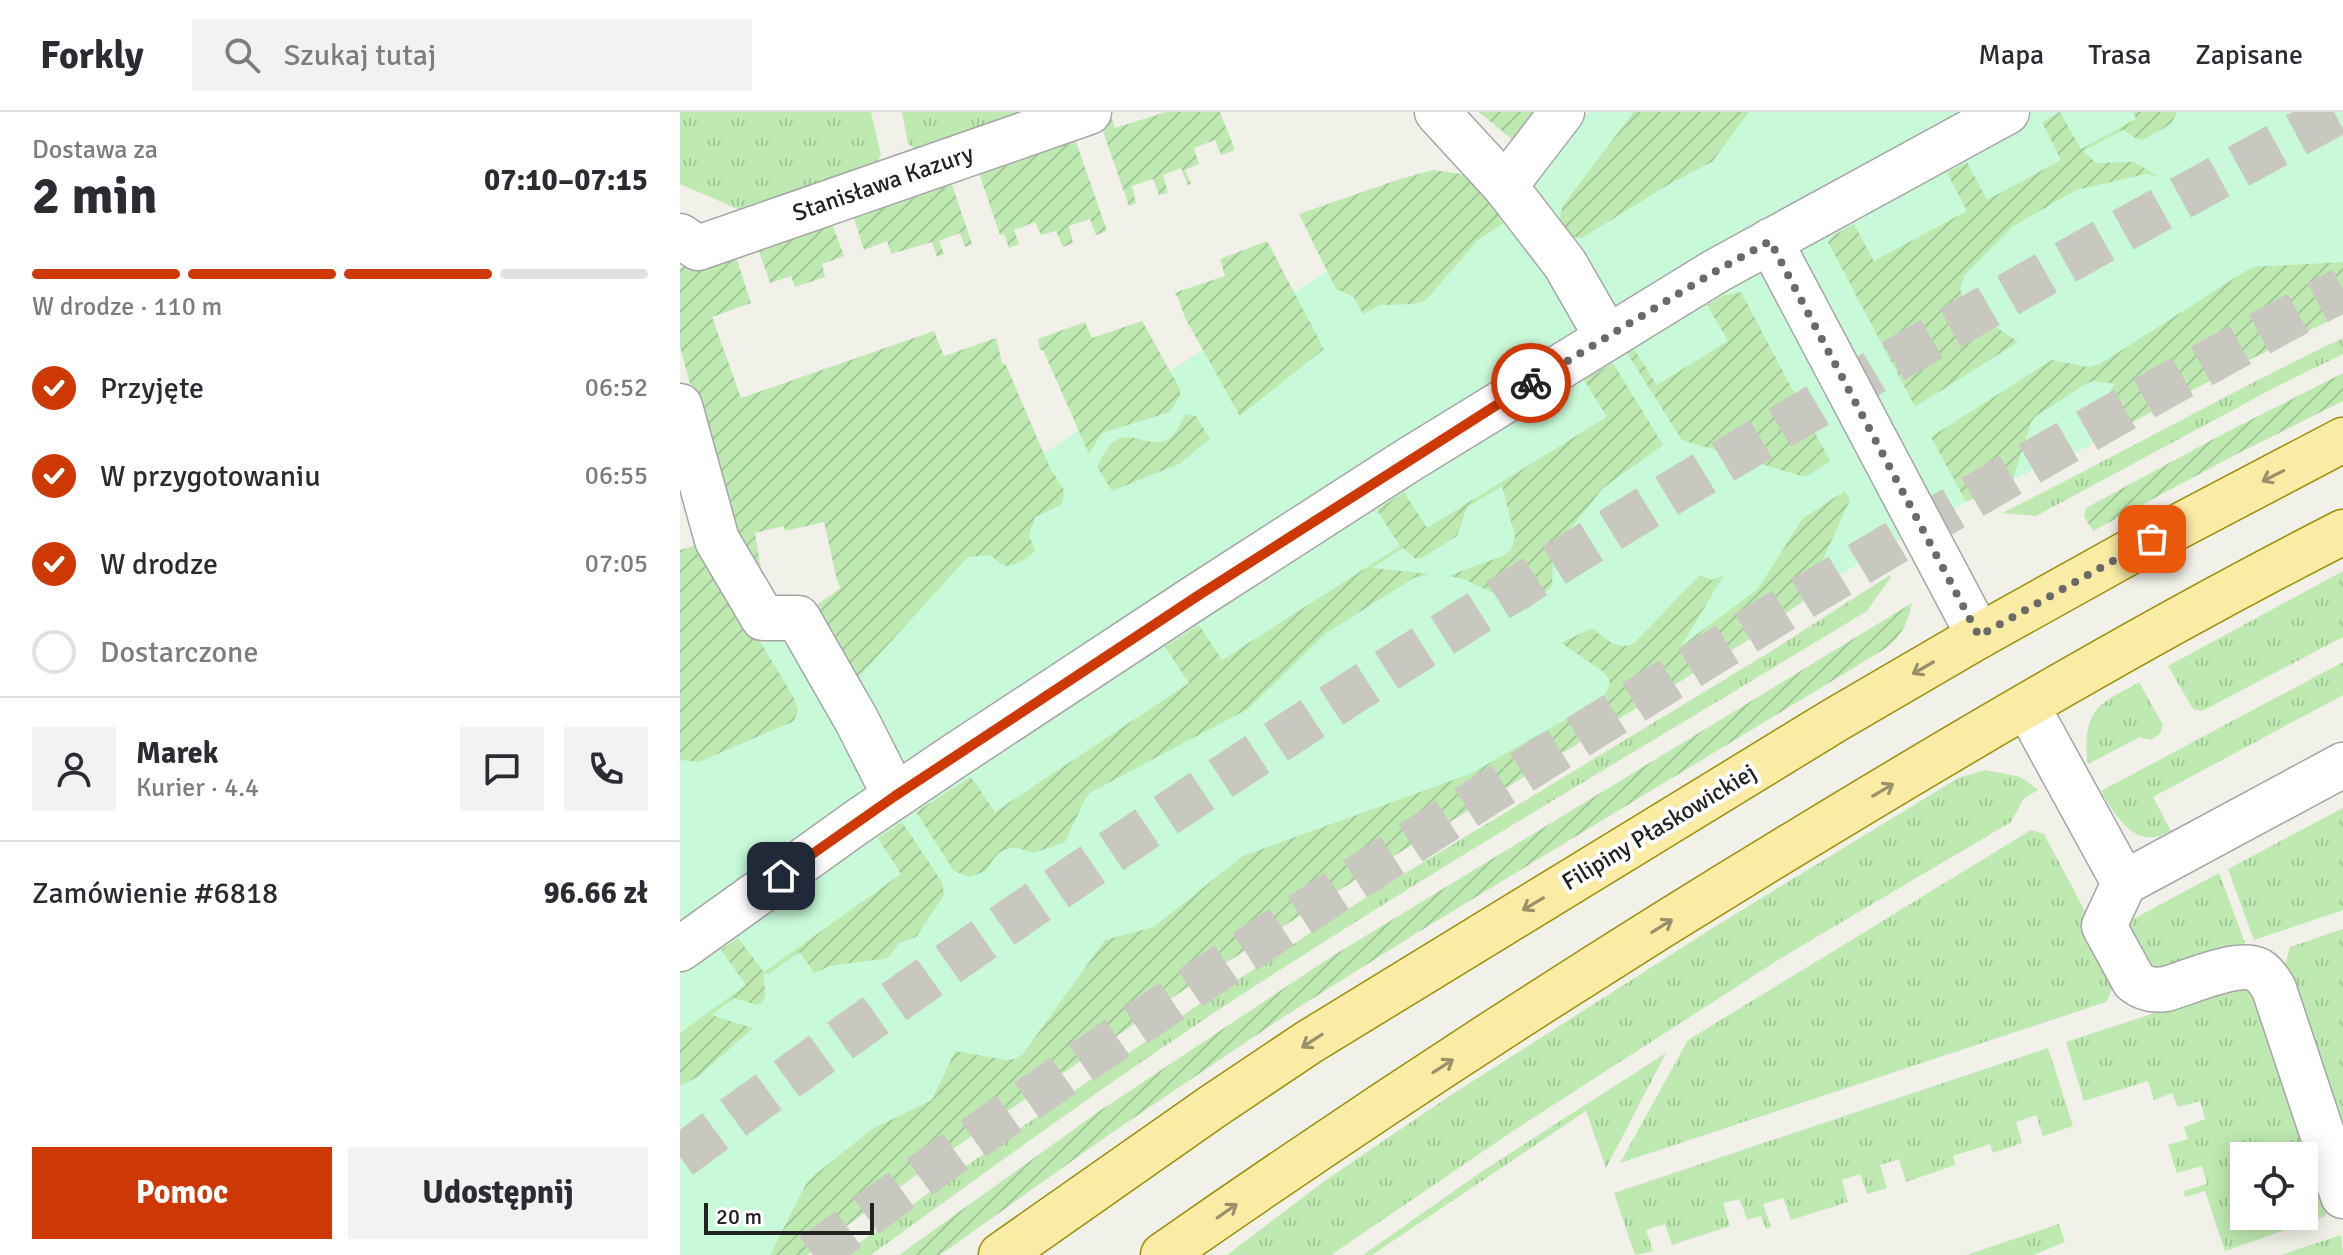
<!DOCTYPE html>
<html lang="pl">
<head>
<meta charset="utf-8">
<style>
	:root { --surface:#fff; --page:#f2f2f3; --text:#2b2b33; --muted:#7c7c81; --line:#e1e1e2; --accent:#ce3805 }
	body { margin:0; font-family:Signika,sans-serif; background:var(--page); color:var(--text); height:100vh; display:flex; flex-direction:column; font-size:30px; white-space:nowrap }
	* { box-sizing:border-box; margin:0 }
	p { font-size:26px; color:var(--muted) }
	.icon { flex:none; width:44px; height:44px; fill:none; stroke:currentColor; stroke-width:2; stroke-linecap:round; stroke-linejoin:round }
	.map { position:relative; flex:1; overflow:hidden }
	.drawer { display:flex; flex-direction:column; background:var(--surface); width:680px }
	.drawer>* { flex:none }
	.buttons { position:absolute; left:1550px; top:1030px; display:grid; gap:16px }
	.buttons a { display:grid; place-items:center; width:88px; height:88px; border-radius:0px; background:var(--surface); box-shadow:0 4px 20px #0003; font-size:40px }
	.scale { position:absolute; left:24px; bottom:20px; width:170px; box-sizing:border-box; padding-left:8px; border:4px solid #222; border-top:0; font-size:22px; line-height:28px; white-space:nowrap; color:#222; -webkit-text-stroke:6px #fff; paint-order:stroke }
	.pin { position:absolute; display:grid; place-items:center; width:68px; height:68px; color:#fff; margin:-34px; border-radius:16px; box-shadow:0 4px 12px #0006 }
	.courier { position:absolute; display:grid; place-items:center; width:80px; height:80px; margin:-40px; border:6px solid #ce3805; border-radius:50%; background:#fff; color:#222; box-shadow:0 2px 10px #0007 }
	.overview em { font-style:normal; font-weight:800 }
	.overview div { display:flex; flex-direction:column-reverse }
	.overview { display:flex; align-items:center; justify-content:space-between; height:136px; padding:0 32px }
	h1 { font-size:52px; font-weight:800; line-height:60px }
	.bar { display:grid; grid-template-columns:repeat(4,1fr); gap:12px 8px; align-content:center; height:96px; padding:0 32px }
	.bar i { height:10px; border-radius:6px; background:var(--line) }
	.bar .on { background:var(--accent) }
	.bar p { grid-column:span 4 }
	.line { display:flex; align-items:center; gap:20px; padding:0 32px; border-top:2px solid var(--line) }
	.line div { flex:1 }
	.round { display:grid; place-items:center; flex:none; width:84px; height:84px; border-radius:0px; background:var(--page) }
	ol { padding:0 32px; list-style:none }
	li { display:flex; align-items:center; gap:24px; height:88px }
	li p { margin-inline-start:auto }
	li .icon { padding:8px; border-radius:50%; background:var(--accent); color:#fff; stroke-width:4 }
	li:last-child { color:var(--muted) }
	li i { width:44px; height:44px; border:4px solid var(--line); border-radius:50% }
	.button { display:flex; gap:16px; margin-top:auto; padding:16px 32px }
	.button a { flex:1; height:92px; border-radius:0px; background:var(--accent); color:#fff; font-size:32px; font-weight:800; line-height:92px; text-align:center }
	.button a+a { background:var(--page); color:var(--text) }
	header { display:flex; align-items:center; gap:48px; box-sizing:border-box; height:112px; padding:0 40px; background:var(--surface); border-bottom:2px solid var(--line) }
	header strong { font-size:38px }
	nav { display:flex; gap:44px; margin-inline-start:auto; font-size:28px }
	.search { width:560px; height:72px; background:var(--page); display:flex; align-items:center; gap:20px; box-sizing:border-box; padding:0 28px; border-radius:0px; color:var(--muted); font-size:30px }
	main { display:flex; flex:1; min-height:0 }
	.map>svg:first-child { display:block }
	.grass { fill:url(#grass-tufts); fill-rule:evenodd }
	.park { fill:#c8f9d8 }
	.garden { fill:url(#garden-furrows) }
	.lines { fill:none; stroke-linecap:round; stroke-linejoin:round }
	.highway-tunnel { stroke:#c8c8c1; stroke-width:44; stroke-dasharray:44 22; stroke-linecap:butt }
	.minor-casing { stroke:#a6a6a6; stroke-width:47 }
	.major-casing { stroke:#9b8f04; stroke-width:47 }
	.minor { stroke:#fff; stroke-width:44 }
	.major { stroke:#faeba5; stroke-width:44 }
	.oneway { stroke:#99916a }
	.done { stroke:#6a6a68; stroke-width:8; stroke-dasharray:0 14.4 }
	.route { stroke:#ce3805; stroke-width:10 }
	.labels { text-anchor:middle; stroke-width:8; stroke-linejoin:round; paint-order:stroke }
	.street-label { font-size:24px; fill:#222; stroke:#fff }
</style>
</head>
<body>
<header>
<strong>Forkly</strong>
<div class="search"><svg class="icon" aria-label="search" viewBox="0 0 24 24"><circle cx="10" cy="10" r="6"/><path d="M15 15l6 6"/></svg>Szukaj tutaj</div>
<nav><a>Mapa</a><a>Trasa</a><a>Zapisane</a></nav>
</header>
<main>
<section class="drawer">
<div class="overview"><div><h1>2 min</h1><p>Dostawa za</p></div><em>07:10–07:15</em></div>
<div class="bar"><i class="on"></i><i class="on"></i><i class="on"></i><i></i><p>W drodze · 110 m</p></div>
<ol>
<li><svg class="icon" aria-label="check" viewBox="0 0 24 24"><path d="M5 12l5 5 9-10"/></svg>Przyjęte<p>06:52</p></li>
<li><svg class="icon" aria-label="check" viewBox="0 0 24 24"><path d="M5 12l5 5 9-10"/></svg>W przygotowaniu<p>06:55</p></li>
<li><svg class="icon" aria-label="check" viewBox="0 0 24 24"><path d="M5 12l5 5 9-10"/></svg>W drodze<p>07:05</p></li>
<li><i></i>Dostarczone</li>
</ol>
<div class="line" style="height:144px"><a class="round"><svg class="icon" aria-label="person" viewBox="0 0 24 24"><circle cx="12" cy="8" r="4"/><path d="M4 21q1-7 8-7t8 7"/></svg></a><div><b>Marek</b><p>Kurier · 4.4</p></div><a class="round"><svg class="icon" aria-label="chat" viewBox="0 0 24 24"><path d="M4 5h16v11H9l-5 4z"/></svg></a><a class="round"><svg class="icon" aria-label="phone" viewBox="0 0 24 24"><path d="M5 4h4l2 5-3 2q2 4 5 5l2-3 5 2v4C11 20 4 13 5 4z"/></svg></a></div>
<div class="line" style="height:104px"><div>Zamówienie #6818</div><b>96.66 zł</b></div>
<div class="button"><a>Pomoc</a><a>Udostępnij</a></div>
</section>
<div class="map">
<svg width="1663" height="1143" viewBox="0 0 1663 1143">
	<defs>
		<pattern id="grass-tufts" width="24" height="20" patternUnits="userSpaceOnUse" patternTransform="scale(2)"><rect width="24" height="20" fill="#bee9b1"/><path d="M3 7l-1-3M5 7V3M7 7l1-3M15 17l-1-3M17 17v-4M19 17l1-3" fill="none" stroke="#a3c898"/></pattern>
		<pattern id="garden-furrows" width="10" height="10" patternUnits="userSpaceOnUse" patternTransform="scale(2)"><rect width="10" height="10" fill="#bee9b1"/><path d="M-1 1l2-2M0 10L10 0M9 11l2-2" fill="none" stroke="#a3c898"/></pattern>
	</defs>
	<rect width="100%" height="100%" fill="#f1f1e9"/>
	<g class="grass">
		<polygon points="0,0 191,0 201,43 193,59 67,101 0,72"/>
		<polygon points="222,0 361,0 242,41 228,32"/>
		<path d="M1663 226V242L1590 278 1356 404 1322 401C1437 344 1548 281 1663 226Z"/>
		<polygon points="1663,459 1663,525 1522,599 1513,597 1488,554"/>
		<path d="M1210 463 1211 465 1187 499C983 623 778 743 578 872 445 958 318 1051 191 1143H162L306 1040 512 897 704 774 1090 540Z"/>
		<path d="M1663 550V583L1473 685 1491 719C1456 740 1436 705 1421 679Z"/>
		<path d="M1459 570 1483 613 1480 622 1470 628 1460 625 1408 652C1405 634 1405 609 1419 595 1429 585 1446 578 1459 570Z"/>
		<polygon points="1305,658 1341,665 1358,678 1344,686 1331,710 1106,843 836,1017 651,1143 547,1143 643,1070 771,983 1036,814 1278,666"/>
		<polygon points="1663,696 1663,798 1574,828 1548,757"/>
		<polygon points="1351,718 1364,722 1439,863 1426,890 940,1051 1008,928"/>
		<polygon points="1539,761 1565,831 1474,860 1444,812"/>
		<polygon points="1663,817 1663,1037 1603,859 1610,835"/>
		<path d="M1554 875 1569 877 1581 885 1651 1094 1645 1104 1545 1139 1525 1079 1505 1085 1504 1079 1527 1072 1522 1054 1497 1061 1488 1033 1508 1027 1504 1015 1525 1007 1520 989 1498 995 1492 981 1474 988 1468 969 1404 989 1386 930ZM1564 1044H1624V1104H1564Z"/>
		<polygon points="1368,936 1393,1014 1363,1024 1356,1003 1336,1010 1342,1031 1313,1041 1310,1032 1273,1044 1275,1053 1226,1070 1219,1047 1200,1053 1207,1076 1187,1082 1180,1062 1162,1068 1168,1090 1111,1108 1103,1086 1083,1092 1091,1115 1086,1117 1081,1104 1067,1108 1060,1087 1043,1091 1050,1114 992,1133 985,1112 966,1118 973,1139 955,1143 934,1081"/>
		<polygon points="986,941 926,1056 906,999 692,1143 683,1143 801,1060"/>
		<polygon points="1379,1112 1385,1130 1353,1143 1286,1143"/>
		<polygon points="1661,1123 1663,1143 1601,1143"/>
	</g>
	<path class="park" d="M911 0H1663V202L1573 246 1399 339 1368 351 1286 390 1168 458 1078 522 694 756 502 879 251 1052 127 1143H0V588C297 382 599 182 911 0Z"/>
	<g class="garden">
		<polygon points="486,0 540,0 555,38 541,43 535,28 514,36 519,52 505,58 511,72 508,73 501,56 483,63 488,81 479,83 473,67 452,74 456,91 449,94 420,11 432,7 435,16"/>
		<polygon points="799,0 856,0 834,29"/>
		<polygon points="954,0 1069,0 1032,50 991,71 902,126 889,124 879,109 883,93"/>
		<polygon points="1380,0 1401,37 1456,7 1453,0 1497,0 1491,12 1463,28 1457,27 1443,18 1403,39 1416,51 1454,50 1477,64 1466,62 1396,78 1332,115 1284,164 1280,177 1284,190 1288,196 1338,230 1235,295 1148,130 1154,123 1174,112 1194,149 1287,99 1267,61 1287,50 1307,88 1381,48 1362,10"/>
		<polygon points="393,21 427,119 416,123 410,107 389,114 393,131 383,135 376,119 361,123 355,110 334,118 339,132 329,136 324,122 320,123 297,55 308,51 311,59 381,34 378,25"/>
		<polygon points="753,58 787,63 833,105 798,128 746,188 735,192 700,193 683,202 673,184 656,177 619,102 720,67"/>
		<polygon points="269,64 292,132 285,135 280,121 259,129 264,142 257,145 252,130 211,142 207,129 184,138 171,97"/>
		<polygon points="150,106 164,144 142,152 145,165 115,175 111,164 90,171 76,130"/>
		<polygon points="587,129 644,237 560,304 505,206 498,185 494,181 545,164 540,147"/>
		<path d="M54 138 71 191 32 205 61 286 254 219 264 244 316 226 322 251 326 253 370 356 383 376 384 384 381 393 355 405 349 423 355 439C347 446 333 458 321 452 317 449 314 445 309 443L288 445 181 562 175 566 132 496 161 476 157 468 144 410 105 419 104 414 75 421 85 481 52 424 0 235V156Z"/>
		<polygon points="1663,150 1663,202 1573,246 1422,326 1424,323 1416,309 1415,303 1435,272 1413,269 1405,272 1356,304 1351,310 1333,367 1286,390 1251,325 1372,248 1408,255 1420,252 1572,155"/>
		<polygon points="1061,180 1150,349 1128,364 1121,364 1002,328 947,241 954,237 977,273 1048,229 1027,193 1042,184"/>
		<polygon points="462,209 500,277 500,284 490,300 422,321 409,342 363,238 360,238 358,227 405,210 412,226"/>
		<path d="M933 251 983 333 923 376 877 433 873 443 872 474 848 498 784 467 768 464 823 444 831 438 835 425 822 374 787 395 777 424 742 446 736 447 723 436 692 456 750 462 734 466 646 521 568 597 411 680 406 685 385 730 354 741C347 740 341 736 335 736 316 737 314 748 305 759L290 765 274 759 236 700 291 665 315 700 509 571 485 535 519 513 542 548 720 434 697 398 724 380 747 416 927 305 904 268Z"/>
		<polygon points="1663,261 1663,289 1553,344 1413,419 1404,404 1406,396 1541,323"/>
		<path d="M506 302 516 304 530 327 499 352 432 379 417 355C421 348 425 338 431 332 451 313 472 342 492 324 498 319 501 308 506 302Z"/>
		<path d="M1165 379 1170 388 1140 454 1139 477 1078 522 694 756 502 879 251 1052 127 1143H90L126 1072 130 1067 192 1017 252 988 275 939 326 948 335 947 343 942 425 828 474 815 563 744 790 662 923 586 930 573 929 567 921 558 881 531 912 516C925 526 937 540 954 531L1020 463 1032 468 1044 463 1001 534 1078 477 1123 406Z"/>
		<polygon points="16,433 58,493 113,584 118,599 114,609 19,650 0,648 0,438"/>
		<path d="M1232 491C1228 512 1220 526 1203 538L735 822 597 909 427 1024 260 1143H219L418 1000 651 845Z"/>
		<polygon points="222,710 262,770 264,783 236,825 219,831 208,846 150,854 134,861 120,840 88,862 84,862 85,885 82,891 76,893 54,886 31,903 73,916 19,964 0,974 0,921 66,873 41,838 58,826 84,860 221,762 198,726"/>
	</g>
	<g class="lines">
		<g class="highway-tunnel">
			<path d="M0 1045C526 656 1083 309 1659 0"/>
			<path d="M133 1143C386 955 649 780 917 613 1161 460 1409 313 1663 177"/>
		</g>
		<defs>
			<g id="minor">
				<polyline points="757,0 825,74 885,152 927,225"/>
				<polyline points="825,74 882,0"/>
				<polyline points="0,124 18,136 409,0"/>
				<polyline points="1090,129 1299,524"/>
				<polyline points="0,294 37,428 83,506 118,506 177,609 215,684"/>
				<polyline points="1347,594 1444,771"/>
				<path d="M1444 771 1424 814 1454 869C1464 877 1473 879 1486 877 1507 871 1558 848 1578 858 1585 862 1590 870 1594 877L1663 1084"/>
				<polyline points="1444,771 1663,653"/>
				<polyline points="0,837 177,710 273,645 519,483 727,349 1036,159 1327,0"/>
			</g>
			<g id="major">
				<polyline points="321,1143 532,995 629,930 1155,608 1299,524 1448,441 1663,328"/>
				<path d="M483 1143C692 997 906 858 1124 726 1300 619 1479 514 1663 420"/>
			</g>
		</defs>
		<use href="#minor" class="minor-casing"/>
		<use href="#major" class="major-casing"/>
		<use href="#minor" class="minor"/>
		<use href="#major" class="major"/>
	</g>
	<defs><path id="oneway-shaft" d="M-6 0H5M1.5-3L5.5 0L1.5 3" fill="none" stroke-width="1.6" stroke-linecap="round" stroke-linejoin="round" transform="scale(2)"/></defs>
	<g class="oneway">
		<use href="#oneway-shaft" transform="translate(1593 364) rotate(153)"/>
		<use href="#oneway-shaft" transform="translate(1243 556) rotate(150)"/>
		<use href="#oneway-shaft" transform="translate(1203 678) rotate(-31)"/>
		<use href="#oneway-shaft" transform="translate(853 792) rotate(149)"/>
		<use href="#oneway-shaft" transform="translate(982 814) rotate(-32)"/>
		<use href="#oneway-shaft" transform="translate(632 929) rotate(147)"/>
		<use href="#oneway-shaft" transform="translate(763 954) rotate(-33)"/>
		<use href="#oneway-shaft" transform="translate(547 1099) rotate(-35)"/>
	</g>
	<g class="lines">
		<polyline class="done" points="851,271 1036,159 1090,129 1299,524 1472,427"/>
		<polyline class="route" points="101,764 215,684 519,483 851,271"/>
	</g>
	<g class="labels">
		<g class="street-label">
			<text transform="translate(203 71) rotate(-19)" y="8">Stanisława Kazury</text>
			<text transform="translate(979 715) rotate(-31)" y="8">Filipiny Płaskowickiej</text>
		</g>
	</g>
</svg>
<div class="buttons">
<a><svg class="icon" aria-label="locate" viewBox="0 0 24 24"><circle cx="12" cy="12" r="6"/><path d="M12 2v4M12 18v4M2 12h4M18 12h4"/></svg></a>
</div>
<div class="scale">20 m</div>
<div class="pin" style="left:1472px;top:427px;background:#ea580c"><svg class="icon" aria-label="bag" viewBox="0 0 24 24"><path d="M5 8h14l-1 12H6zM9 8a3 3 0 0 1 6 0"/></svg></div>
<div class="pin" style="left:101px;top:764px;background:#1f2937"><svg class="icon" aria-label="home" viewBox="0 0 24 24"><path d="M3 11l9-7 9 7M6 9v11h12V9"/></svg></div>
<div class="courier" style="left:851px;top:271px"><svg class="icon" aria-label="bike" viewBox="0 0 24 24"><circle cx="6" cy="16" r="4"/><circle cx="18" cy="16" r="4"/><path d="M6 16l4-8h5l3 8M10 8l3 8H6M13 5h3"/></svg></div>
</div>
</main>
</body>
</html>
